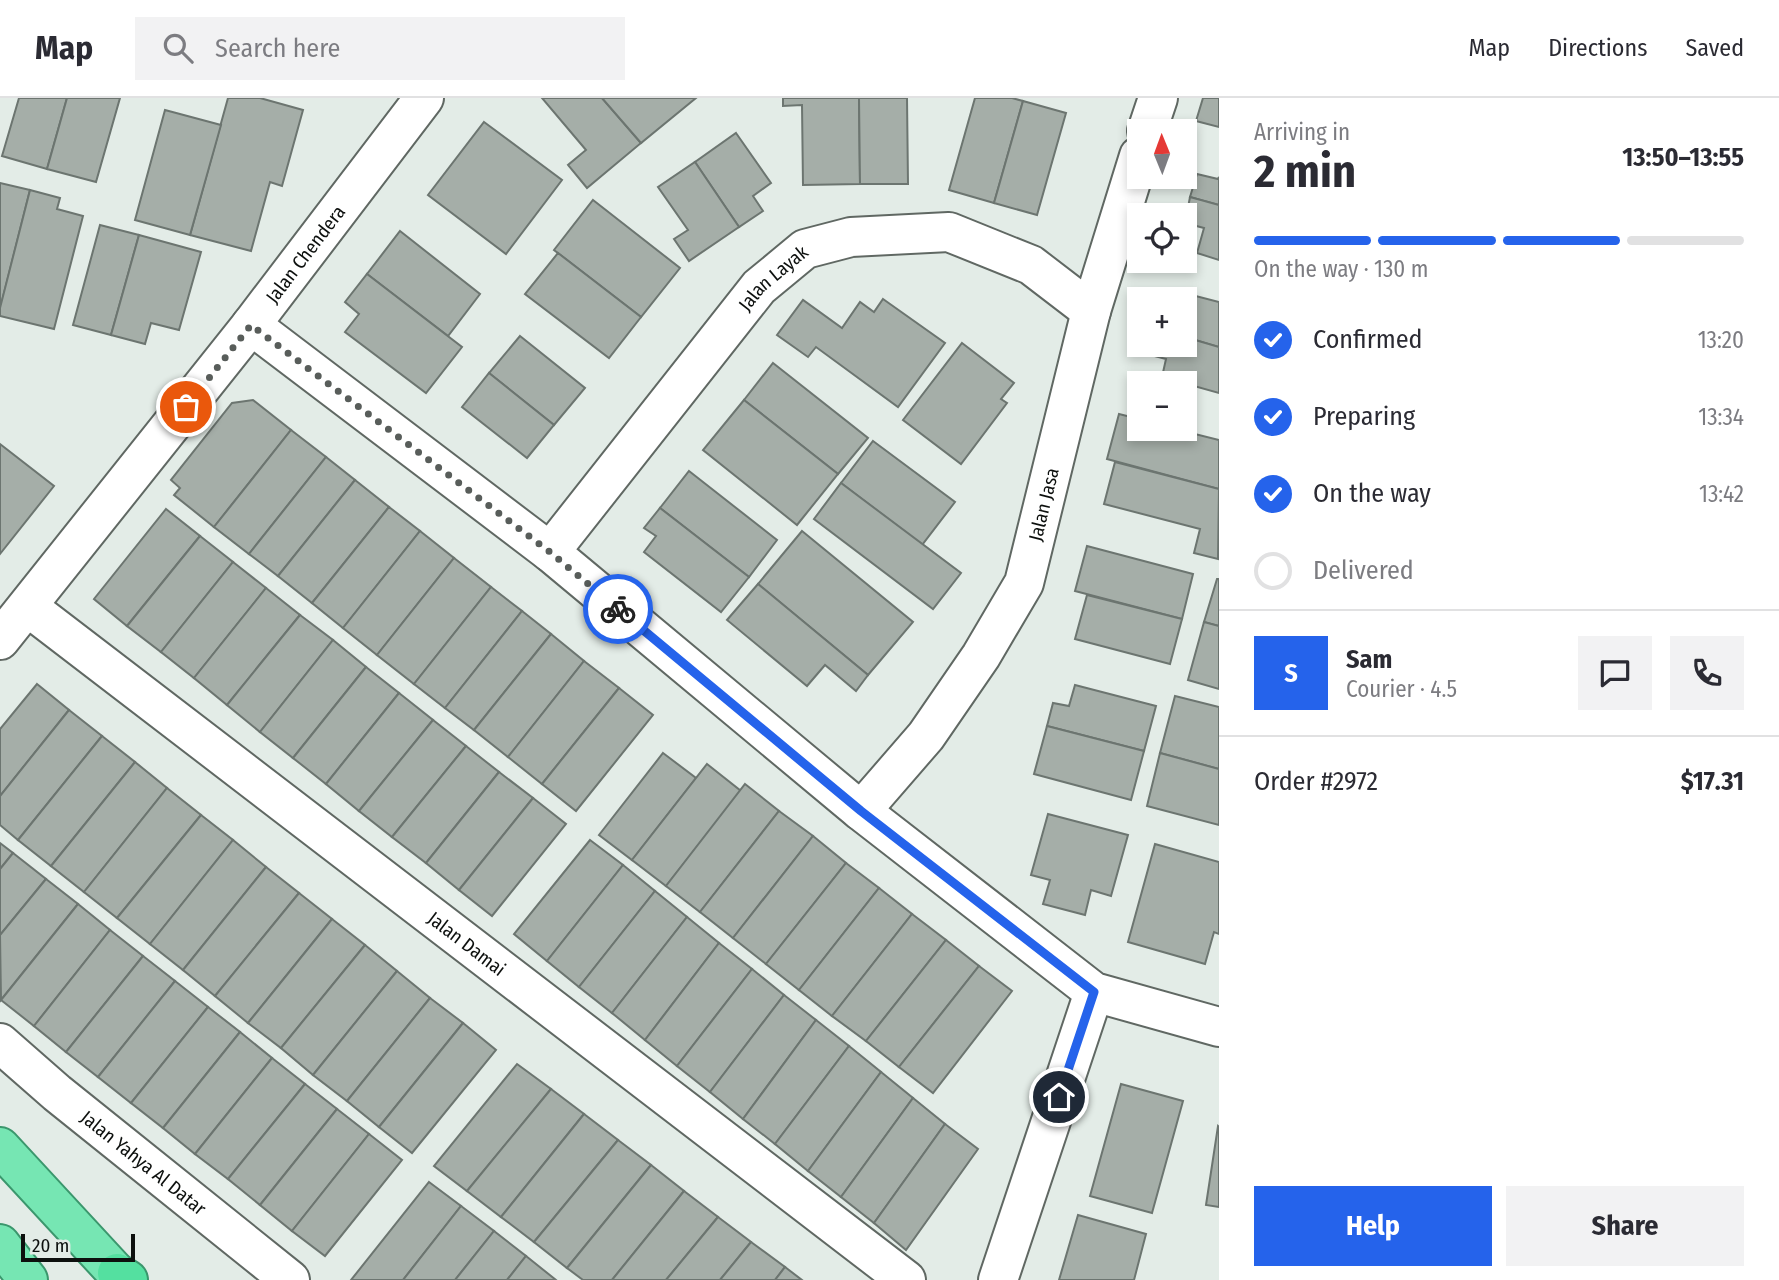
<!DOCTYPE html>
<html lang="en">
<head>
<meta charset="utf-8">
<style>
	:root { --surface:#fff; --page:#f2f2f3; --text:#2b2b33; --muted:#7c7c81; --line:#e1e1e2; --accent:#2563eb }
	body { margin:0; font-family:"Fira Sans Condensed",sans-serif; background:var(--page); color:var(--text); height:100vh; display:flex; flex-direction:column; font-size:26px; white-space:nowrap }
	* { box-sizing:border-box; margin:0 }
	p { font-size:23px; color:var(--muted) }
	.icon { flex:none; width:38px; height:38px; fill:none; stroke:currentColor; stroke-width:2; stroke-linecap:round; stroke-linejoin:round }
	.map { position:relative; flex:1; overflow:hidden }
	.drawer { display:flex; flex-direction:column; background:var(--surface); width:560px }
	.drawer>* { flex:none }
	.needle { width:46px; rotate:359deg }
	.tools { position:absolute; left:1127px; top:21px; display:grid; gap:14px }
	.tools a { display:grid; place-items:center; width:70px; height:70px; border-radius:0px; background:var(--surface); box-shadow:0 4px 10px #0003; font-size:35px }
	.scale { position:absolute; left:21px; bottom:18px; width:114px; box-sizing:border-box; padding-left:7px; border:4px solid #0d100e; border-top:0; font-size:19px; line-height:24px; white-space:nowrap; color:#0d100e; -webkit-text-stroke:5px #e3ece7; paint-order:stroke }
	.pin { position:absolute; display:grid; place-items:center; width:60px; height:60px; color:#fff; margin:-30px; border:4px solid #fff; border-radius:50%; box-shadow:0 2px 7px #0007 }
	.courier { position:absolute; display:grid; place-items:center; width:70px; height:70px; margin:-35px; border:5px solid #2563eb; border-radius:50%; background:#fff; color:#222; box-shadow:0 2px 9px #0007 }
	.overview em { font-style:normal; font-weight:700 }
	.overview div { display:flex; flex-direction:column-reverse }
	.overview { display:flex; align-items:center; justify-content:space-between; height:119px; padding:0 35px }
	h1 { font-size:46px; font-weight:700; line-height:52px }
	.bar { display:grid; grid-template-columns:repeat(4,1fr); gap:10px 7px; align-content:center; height:84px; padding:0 35px }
	.bar i { height:9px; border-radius:5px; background:var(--line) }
	.bar .active { background:var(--accent) }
	.bar p { grid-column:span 4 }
	.line { display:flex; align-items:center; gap:18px; padding:0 35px; border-top:2px solid var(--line) }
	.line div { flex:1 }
	.round { display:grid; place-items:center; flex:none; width:74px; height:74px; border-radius:0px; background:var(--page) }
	ol { padding:0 35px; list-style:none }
	li { display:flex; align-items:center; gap:21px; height:77px }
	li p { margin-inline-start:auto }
	li .icon { padding:7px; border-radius:50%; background:var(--accent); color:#fff; stroke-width:4 }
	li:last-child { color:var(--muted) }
	li i { width:38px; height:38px; border:4px solid var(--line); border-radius:50% }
	.primary-button { display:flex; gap:14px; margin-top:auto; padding:14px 35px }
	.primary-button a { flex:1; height:80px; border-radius:0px; background:var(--accent); color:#fff; font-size:28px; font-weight:700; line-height:80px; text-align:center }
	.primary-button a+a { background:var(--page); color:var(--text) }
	header { display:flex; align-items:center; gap:42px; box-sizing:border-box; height:98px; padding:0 35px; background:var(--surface); border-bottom:2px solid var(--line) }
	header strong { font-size:33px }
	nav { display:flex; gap:38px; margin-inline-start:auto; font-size:24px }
	.search { width:490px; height:63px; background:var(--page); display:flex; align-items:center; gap:18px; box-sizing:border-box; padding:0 24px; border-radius:0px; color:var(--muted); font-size:26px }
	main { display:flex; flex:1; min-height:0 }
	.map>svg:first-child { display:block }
	.building { fill:#a5aea8; stroke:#6c7570; stroke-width:2 }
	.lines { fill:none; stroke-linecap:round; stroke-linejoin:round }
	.minor-casing { stroke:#606863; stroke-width:42 }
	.trunk-casing { stroke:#3b976d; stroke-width:42 }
	.motorway-casing { stroke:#3b976d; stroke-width:42 }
	.minor { stroke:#fff; stroke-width:38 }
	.trunk { stroke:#76e6b3; stroke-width:38 }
	.motorway { stroke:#54e0a0; stroke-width:38 }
	.done { stroke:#585d5a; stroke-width:7; stroke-dasharray:0 12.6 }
	.route { stroke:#2563eb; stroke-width:9 }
	.labels { text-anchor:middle; stroke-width:6; stroke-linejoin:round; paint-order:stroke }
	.street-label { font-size:19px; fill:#0d100e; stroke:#e3ece7 }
</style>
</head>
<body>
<header>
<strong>Map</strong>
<div class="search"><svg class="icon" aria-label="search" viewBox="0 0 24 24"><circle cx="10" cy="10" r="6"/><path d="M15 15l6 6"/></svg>Search here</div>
<nav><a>Map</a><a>Directions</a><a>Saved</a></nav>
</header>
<main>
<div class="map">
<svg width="1219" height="1182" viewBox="0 0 1219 1182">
	<rect width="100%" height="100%" fill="#e3ece7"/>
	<g class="building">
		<polygon points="19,0 67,0 47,71 2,58"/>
		<polygon points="67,0 120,0 96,84 47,71"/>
		<polygon points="228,0 260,0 303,12 282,88 270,84 251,153 190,137"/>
		<polygon points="542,0 602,0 641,45 587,90 568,67 586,52"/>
		<polygon points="602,0 696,0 641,45"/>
		<polygon points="783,0 859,0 860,86 803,87 802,7 783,8"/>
		<polygon points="859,0 907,0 908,86 860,86"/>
		<polygon points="975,0 1012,0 1023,3 994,105 949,92"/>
		<polygon points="1203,0 1219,0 1219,29 1196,23"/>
		<polygon points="1023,3 1066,15 1037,117 994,105"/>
		<polygon points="165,12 221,27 190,137 135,122"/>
		<polygon points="484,24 562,82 506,156 428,97"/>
		<polygon points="736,35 771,85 753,98 763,113 739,129 695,64"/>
		<polygon points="695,64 739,129 689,163 674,141 688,132 658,89"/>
		<polygon points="1197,76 1218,81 1219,79 1219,107 1190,99"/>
		<polygon points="0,85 30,92 1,207 0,206"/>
		<polygon points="30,92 60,100 57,111 83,118 54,231 0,218 0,210"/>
		<polygon points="1190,99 1219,107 1219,162 1197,155 1204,130 1185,125"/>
		<polygon points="593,102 680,170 641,219 554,152"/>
		<polygon points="100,127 139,137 111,237 73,227"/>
		<polygon points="400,133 480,196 448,238 367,176"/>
		<polygon points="139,137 201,154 179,232 151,225 145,246 111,237"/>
		<polygon points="558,155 641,219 609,260 525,196"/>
		<polygon points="367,176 462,249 426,295 345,234 359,216 345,204"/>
		<polygon points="1184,195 1219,204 1219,249 1185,239 1185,201 1182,201"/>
		<polygon points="883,201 945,245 898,309 816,249 808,259 777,237 803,202 842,230 860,204 874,214"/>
		<polygon points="520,238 585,290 554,327 489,275"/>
		<polygon points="1185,239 1219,249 1219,295 1162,279 1166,261 1147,256 1150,247 1185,247"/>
		<polygon points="962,245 1014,285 1001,301 1007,305 961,366 903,322"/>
		<polygon points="773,265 868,340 838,376 744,302"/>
		<polygon points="489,275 554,327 527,360 462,309"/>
		<polygon points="253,302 291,332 214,429 174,397 180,390 171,382 232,305"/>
		<polygon points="744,302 838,376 797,427 703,352"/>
		<polygon points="1119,316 1139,321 1139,331 1175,331 1219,342 1219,391 1107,361"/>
		<polygon points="291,332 326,359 249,456 214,429"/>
		<polygon points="873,343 955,404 922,447 841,385"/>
		<polygon points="0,346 54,388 0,456"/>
		<polygon points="326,359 355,382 278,478 249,456"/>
		<polygon points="1115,364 1219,391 1218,461 1194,455 1200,431 1104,406"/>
		<polygon points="689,373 777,442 749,479 660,410"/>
		<polygon points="355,382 389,409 312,505 278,478"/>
		<polygon points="841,385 961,475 933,511 814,421"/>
		<polygon points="389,409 420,433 343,530 312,505"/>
		<polygon points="660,410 749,479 721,514 644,454 656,438 644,430"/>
		<polygon points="166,411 200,438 127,528 94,501"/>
		<polygon points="420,433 454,460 377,557 343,530"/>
		<polygon points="802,433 913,524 868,577 758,486"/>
		<polygon points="200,438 233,464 161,554 127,528"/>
		<polygon points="1087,448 1193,476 1182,521 1075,493"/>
		<polygon points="454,460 491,489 414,586 377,557"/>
		<polygon points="233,464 266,490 194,580 161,554"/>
		<polygon points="1217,481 1219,481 1219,528 1204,524"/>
		<polygon points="758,486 868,577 856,593 825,567 807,588 727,522"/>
		<polygon points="491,489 522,513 445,610 414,586"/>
		<polygon points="266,490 300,517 227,607 194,580"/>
		<polygon points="1087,497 1182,521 1170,566 1075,541"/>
		<polygon points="522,513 551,536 474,632 445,610"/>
		<polygon points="300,517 333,542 260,634 227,607"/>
		<polygon points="1204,524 1219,528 1219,591 1188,582"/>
		<polygon points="551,536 584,563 508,659 474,632"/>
		<polygon points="333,542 366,569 293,660 260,634"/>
		<polygon points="584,563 619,590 542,686 508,659"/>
		<polygon points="366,569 399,595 326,686 293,660"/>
		<polygon points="37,586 69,612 0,698 0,631"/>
		<polygon points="1075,587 1156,608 1144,653 1047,628 1053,605 1069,608"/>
		<polygon points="619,590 653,617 576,713 542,686"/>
		<polygon points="399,595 433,622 359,713 326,686"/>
		<polygon points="1175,598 1219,609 1219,671 1160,655"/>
		<polygon points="69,612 102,638 18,742 0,727 0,698"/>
		<polygon points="433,622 466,648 392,739 359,713"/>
		<polygon points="1047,628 1144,653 1131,702 1034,676"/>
		<polygon points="102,638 135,664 51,768 18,742"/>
		<polygon points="466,648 499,674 426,765 392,739"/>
		<polygon points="663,655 696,680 632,762 599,737"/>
		<polygon points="1160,655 1219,671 1219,727 1147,708"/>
		<polygon points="135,664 167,690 84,794 51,768"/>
		<polygon points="707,666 741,693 666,788 632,762"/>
		<polygon points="499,674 533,700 459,792 426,765"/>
		<polygon points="745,686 779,713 700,814 666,788"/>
		<polygon points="167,690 201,717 117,820 84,794"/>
		<polygon points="533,700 566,726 492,818 459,792"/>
		<polygon points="779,713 813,738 733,840 700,814"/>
		<polygon points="1048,716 1128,737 1111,798 1091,792 1085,817 1043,806 1050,782 1031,777"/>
		<polygon points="201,717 233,742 150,846 117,820"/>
		<polygon points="813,738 846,765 766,866 733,840"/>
		<polygon points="233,742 266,769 183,872 150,846"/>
		<polygon points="590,742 623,767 547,863 514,836"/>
		<polygon points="0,745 13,755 0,771"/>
		<polygon points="1155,746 1219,764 1219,836 1214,834 1205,866 1128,844"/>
		<polygon points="13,755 46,781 0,837 0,771"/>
		<polygon points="846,765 879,790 799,892 766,866"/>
		<polygon points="623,767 655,793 579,889 547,863"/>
		<polygon points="266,769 299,795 215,898 183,872"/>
		<polygon points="46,781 78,806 1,902 0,837"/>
		<polygon points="879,790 912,816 832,918 799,892"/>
		<polygon points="655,793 687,819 612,915 579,889"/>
		<polygon points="299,795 332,821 248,925 215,898"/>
		<polygon points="78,806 110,832 34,928 1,902"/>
		<polygon points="912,816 946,842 866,943 832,918"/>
		<polygon points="687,819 719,845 645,942 612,915"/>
		<polygon points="332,821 365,847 281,950 248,925"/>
		<polygon points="110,832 143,858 66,954 34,928"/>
		<polygon points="946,842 979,868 899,969 866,943"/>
		<polygon points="719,845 752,871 677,968 645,942"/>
		<polygon points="365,847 397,873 313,977 281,950"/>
		<polygon points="143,858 175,883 98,979 66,954"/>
		<polygon points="979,868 1012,893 933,995 899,969"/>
		<polygon points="752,871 784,897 710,994 677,968"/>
		<polygon points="397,873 430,900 347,1003 313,977"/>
		<polygon points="175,883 208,909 131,1005 98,979"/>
		<polygon points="784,897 816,922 743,1021 710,994"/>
		<polygon points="430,900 463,925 379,1029 347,1003"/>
		<polygon points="208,909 240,934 163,1030 131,1005"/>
		<polygon points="816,922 849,948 775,1046 743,1021"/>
		<polygon points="463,925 496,952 412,1055 379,1029"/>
		<polygon points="240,934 272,960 195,1056 163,1030"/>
		<polygon points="849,948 881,974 808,1073 775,1046"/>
		<polygon points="272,960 305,986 228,1081 195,1056"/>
		<polygon points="517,966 551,991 467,1093 434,1068"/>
		<polygon points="881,974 913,1000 841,1099 808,1073"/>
		<polygon points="305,986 337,1011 260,1107 228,1081"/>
		<polygon points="1121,986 1183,1003 1152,1115 1090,1098"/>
		<polygon points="551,991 584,1016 501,1119 467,1093"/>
		<polygon points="913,1000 945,1026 874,1125 841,1099"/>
		<polygon points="337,1011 369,1036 292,1133 260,1107"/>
		<polygon points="584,1016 618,1042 534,1144 501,1119"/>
		<polygon points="945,1026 978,1051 906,1152 874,1125"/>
		<polygon points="1218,1028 1219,1029 1219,1109 1206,1107"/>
		<polygon points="369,1036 402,1062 325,1158 292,1133"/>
		<polygon points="618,1042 651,1067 567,1170 534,1144"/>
		<polygon points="651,1067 684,1093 612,1182 583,1182 567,1170"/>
		<polygon points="429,1084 461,1108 403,1182 351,1182"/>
		<polygon points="684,1093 718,1119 666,1182 612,1182"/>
		<polygon points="461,1108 494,1133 455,1182 403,1182"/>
		<polygon points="1078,1117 1146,1136 1134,1182 1059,1182"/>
		<polygon points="718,1119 751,1144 720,1182 666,1182"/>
		<polygon points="494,1133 526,1158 507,1182 455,1182"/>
		<polygon points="751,1144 785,1169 775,1182 720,1182"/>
		<polygon points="526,1158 556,1182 507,1182"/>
		<polygon points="785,1169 802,1182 775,1182"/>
	</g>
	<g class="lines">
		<defs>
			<g id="minor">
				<polyline points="1147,33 1158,0"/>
				<polyline points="251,227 550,454 861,713 1094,894 1219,929"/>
				<path id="s1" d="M550 454 759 189 805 151 851 139 949 134 1031 167 1091 213"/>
				<path id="s2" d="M28 509 906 1182"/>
				<path id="s3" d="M0 542 251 227 424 0"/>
				<path id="s4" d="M861 713 926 638 981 558 1024 485 1091 213 1139 58"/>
				<path id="s5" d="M0 945 57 995 290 1182"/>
				<polyline points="998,1182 1094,894"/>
			</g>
			<g id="trunk">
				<polyline points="0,1049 123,1182"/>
				<polyline points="0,1146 28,1182"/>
			</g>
			<polyline id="motorway" points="117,1175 128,1182"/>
		</defs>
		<use href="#minor" class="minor-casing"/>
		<use href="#trunk" class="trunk-casing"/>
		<use href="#motorway" class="motorway-casing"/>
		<use href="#minor" class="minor"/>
		<use href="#trunk" class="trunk"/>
		<use href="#motorway" class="motorway"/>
	</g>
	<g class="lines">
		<polyline class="done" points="186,309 251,227 550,454 618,511"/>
		<polyline class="route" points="618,511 861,713 1094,894 1059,999"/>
	</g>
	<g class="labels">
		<g class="street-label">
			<text dy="7" stroke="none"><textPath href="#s3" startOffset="492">Jalan Chendera</textPath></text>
			<text dy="7" stroke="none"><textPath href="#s1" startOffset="354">Jalan Layak</textPath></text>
			<text dy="7" stroke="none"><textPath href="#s4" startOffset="362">Jalan Jasa</textPath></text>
			<text dy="7" stroke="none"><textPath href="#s2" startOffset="553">Jalan Damai</textPath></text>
			<text dy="7" stroke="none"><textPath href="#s5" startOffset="187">Jalan Yahya Al Datar</textPath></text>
		</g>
	</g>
</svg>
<div class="tools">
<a><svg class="needle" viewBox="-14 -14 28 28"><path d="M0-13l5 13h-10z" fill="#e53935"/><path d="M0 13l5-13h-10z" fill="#7c7c81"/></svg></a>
<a><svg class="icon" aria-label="locate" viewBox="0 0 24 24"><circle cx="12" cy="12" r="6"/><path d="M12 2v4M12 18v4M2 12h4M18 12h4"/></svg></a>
<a>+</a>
<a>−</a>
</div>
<div class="scale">20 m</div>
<div class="pin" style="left:186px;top:309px;background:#ea580c"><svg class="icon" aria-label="bag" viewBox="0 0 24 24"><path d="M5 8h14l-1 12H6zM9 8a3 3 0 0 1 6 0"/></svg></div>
<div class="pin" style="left:1059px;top:999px;background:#1f2937"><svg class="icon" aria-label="home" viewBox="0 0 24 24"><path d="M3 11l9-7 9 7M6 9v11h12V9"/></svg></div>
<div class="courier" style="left:618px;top:511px"><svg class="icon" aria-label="bike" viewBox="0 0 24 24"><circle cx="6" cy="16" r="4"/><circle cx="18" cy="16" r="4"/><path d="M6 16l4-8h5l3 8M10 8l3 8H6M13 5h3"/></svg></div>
</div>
<section class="drawer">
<div class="overview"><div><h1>2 min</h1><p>Arriving in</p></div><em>13:50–13:55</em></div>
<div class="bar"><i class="active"></i><i class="active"></i><i class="active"></i><i></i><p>On the way · 130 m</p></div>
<ol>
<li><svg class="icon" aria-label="check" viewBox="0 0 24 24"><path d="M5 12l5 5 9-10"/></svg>Confirmed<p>13:20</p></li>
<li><svg class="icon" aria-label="check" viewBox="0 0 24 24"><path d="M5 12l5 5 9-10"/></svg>Preparing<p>13:34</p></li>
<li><svg class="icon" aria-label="check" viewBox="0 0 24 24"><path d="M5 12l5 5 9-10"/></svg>On the way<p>13:42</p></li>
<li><i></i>Delivered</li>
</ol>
<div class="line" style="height:126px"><b class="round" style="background:var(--accent);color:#fff">S</b><div><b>Sam</b><p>Courier · 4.5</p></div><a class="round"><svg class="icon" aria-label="chat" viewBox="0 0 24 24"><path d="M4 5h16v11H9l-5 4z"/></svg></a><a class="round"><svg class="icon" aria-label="phone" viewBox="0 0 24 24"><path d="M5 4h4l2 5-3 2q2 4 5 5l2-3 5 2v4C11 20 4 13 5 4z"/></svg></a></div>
<div class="line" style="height:91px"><div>Order #2972</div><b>$17.31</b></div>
<div class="primary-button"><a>Help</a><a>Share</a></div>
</section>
</main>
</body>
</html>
